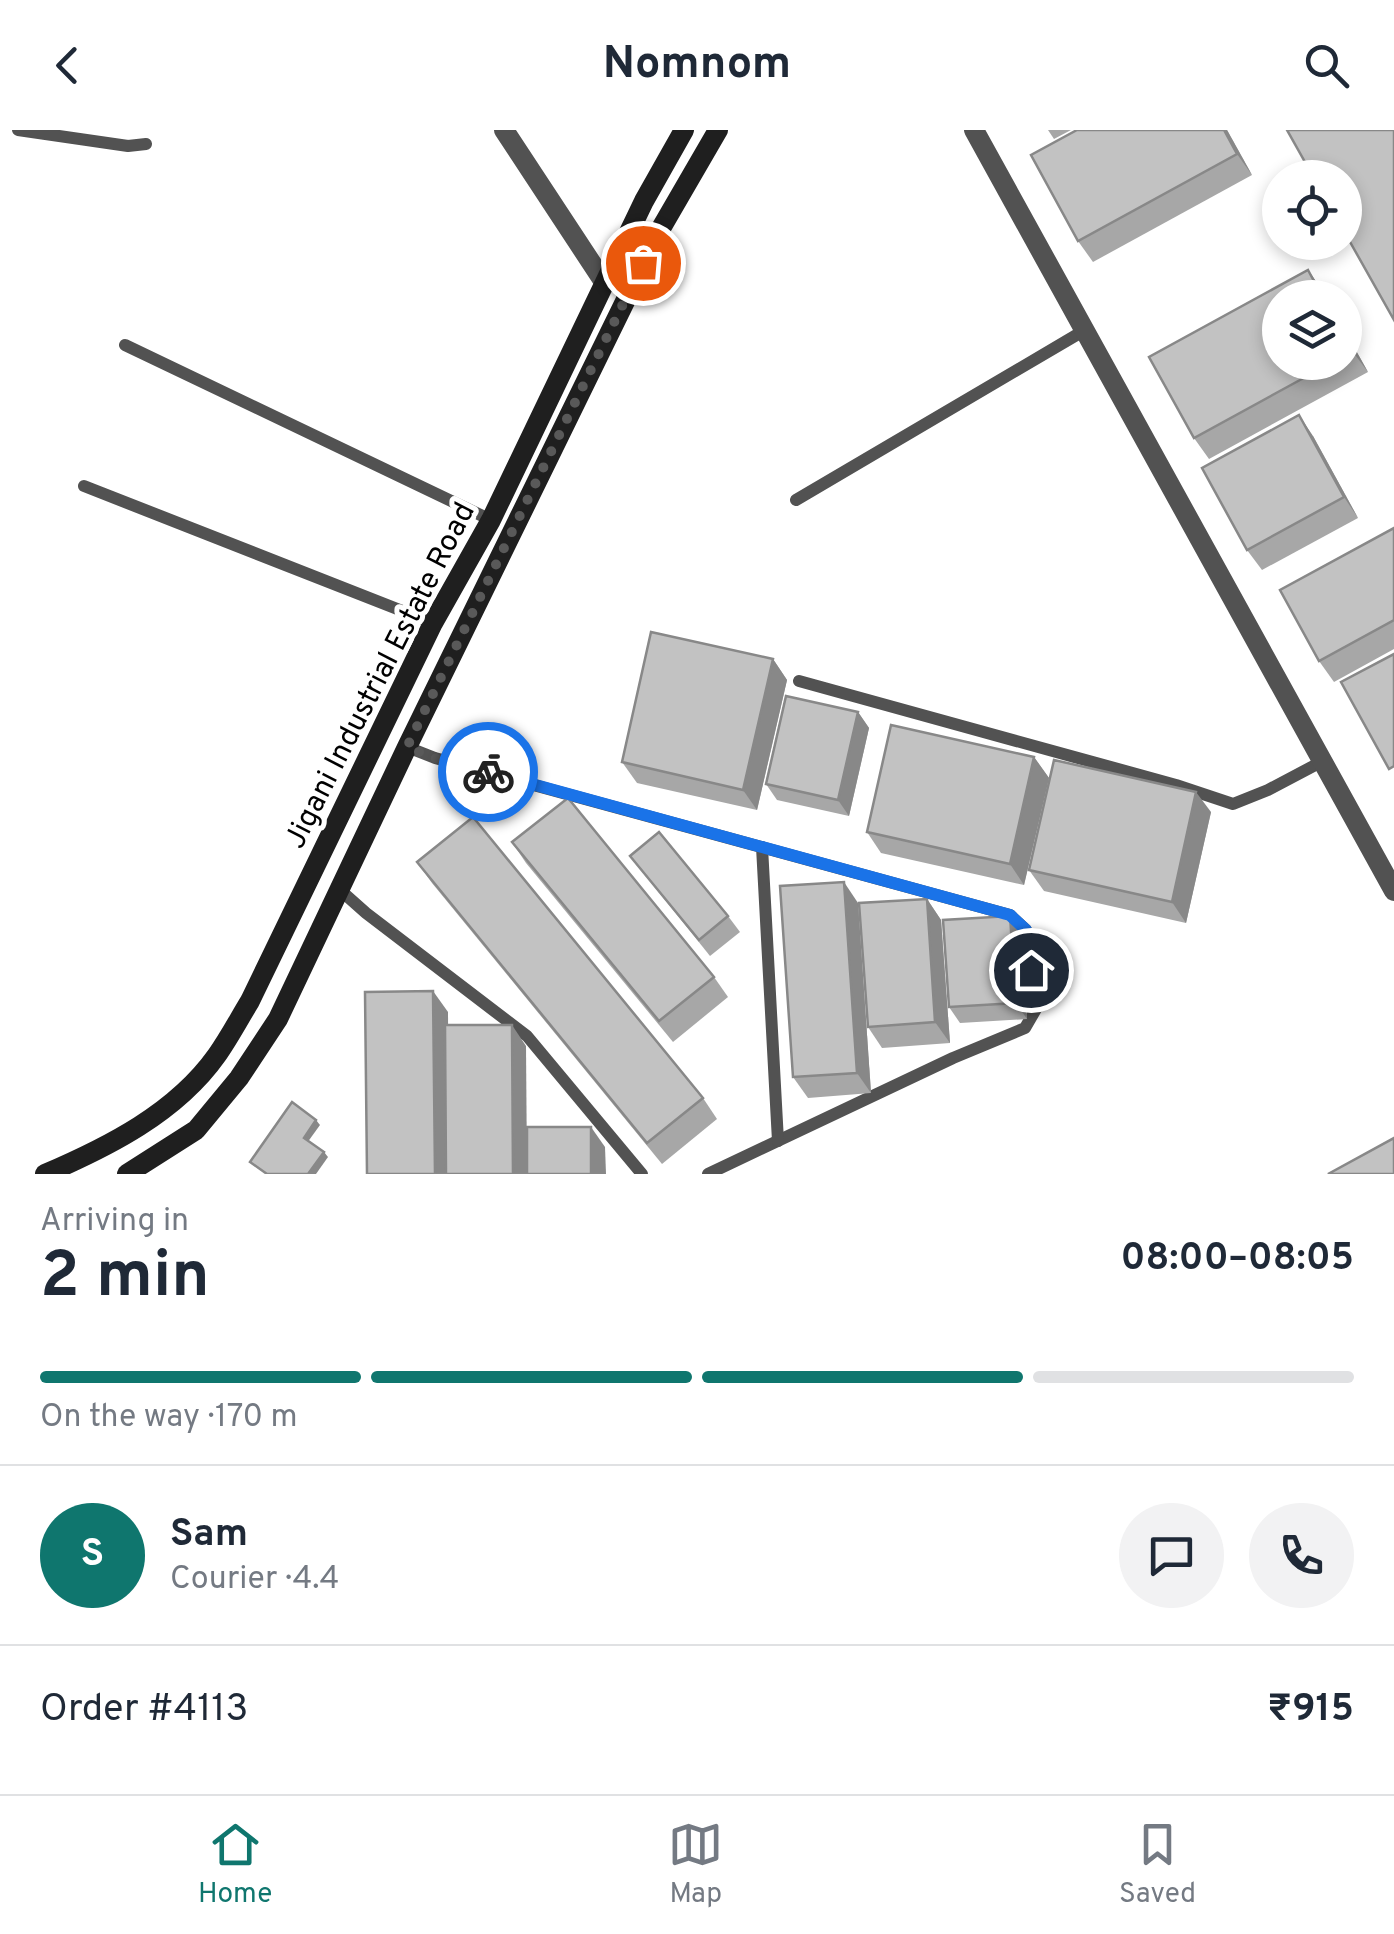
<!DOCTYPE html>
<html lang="en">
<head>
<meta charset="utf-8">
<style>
	:root { --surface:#fff; --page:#f2f2f3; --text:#1f2937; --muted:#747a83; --line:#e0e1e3; --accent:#0f766e }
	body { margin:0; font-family:Overpass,sans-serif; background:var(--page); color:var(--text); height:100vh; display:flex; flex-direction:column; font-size:38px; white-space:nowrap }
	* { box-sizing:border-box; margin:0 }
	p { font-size:32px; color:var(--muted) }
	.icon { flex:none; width:55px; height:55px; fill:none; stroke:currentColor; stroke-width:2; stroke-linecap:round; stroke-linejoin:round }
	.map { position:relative; height:1044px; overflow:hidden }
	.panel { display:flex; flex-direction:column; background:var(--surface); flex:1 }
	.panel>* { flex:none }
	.controls { position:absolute; left:1262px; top:30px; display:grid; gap:20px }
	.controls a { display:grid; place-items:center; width:100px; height:100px; border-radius:50%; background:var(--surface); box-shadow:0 5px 15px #0003; font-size:50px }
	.pin { position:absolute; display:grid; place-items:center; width:85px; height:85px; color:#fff; margin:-42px; border:5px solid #fff; border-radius:50%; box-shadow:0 2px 10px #0007 }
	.courier { position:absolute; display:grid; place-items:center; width:100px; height:100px; margin:-50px; border:8px solid #1a73e8; border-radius:50%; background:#fff; color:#222; box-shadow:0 2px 12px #0007 }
	.summary em { font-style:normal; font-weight:700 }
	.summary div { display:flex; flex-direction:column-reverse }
	.summary { display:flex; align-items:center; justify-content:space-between; height:170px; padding:0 40px }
	h1 { font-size:65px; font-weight:700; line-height:75px }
	.bar { display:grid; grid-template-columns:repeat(4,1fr); gap:15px 10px; align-content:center; height:120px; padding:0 40px }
	.bar i { height:12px; border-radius:8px; background:var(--line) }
	.bar .selected { background:var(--accent) }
	.bar p { grid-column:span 4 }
	.line { display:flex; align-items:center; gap:25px; padding:0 40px; border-top:2px solid var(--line) }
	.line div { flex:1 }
	.round { display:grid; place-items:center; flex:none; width:105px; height:105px; border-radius:52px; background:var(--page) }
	header { display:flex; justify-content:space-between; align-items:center; height:130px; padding:0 40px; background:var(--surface); font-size:45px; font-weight:700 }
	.dock { display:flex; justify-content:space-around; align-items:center; height:140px; border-top:2px solid var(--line); background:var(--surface); font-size:28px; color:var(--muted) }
	.dock a { display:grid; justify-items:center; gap:5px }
	.dock .selected { color:var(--accent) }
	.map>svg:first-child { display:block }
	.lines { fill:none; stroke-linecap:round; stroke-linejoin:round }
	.service { stroke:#525252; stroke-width:12 }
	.minor { stroke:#525252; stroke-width:20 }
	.secondary { stroke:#1f1f1f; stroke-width:20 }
	.wall { fill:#a7a7a7 }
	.shaded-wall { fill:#888 }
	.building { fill:#c2c2c2; stroke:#888; stroke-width:2.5 }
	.done { stroke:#595959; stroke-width:10; stroke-dasharray:0 18 }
	.route { stroke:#1a73e8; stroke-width:12 }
	.labels { text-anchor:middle; stroke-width:10; stroke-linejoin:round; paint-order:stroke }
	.street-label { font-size:30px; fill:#000; stroke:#fff }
</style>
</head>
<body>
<header><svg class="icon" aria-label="back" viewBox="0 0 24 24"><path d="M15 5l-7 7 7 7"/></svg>Nomnom<svg class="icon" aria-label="search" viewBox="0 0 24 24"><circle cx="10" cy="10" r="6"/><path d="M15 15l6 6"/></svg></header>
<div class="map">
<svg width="1394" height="1044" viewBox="0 0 1394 1044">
	<rect width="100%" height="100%" fill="#fff"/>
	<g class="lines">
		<g class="service">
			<polyline points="18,0 128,16 146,14"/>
			<polyline points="125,215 491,390"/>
			<polyline points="84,356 433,493"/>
			<polyline points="796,370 1085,200"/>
			<polyline points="799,551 1176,655 1233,674 1268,660 1323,631"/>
			<polyline points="407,617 435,628 1010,785 1026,800 1036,879 1025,898 953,928 708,1044"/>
			<polyline points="762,717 778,1011"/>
			<polyline points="339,759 366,783 527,906 642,1044"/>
		</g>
		<g class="minor">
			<polyline points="504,0 604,152"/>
			<polyline points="974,0 1394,761"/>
		</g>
		<g class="secondary">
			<path d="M45 1044C108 1017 176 983 217 925 229 908 239 889 250 871L433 493 491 390 644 71 684 0"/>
			<polyline points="127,1044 196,1000 239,948 278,889 407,617 660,100 718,0"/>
		</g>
	</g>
	<g class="wall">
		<polygon points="1048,0 1071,0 1054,9"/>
		<polygon points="1077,0 1227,0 1252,45 1093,132 1078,111"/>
		<polygon points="1308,140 1327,168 1280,168 1280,232 1345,232 1345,201 1368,242 1209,329 1194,308 1149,227"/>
		<polygon points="1313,306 1358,388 1262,440 1247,420"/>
		<polygon points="1394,398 1394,519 1334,552 1319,531"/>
		<polygon points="773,529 787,550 757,680 637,653 622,632"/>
		<polygon points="858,582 869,598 849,686 777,670 766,654"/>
		<polygon points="1034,627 1049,648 1024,755 881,723 867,702"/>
		<polygon points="1211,682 1186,793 1044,761 1029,740"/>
		<polygon points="512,712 714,847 728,867 673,912 526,733"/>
		<polygon points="630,726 728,786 740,802 710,826"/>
		<polygon points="417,732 703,968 717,989 662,1034 432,753"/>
		<polygon points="927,769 941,790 950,913 882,918 868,897"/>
		<polygon points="858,773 871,963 808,968 793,947"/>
		<polygon points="1021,802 1027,889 960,893 949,877"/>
	</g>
	<g class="shaded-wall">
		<polygon points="1224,0 1227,0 1252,45 1237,24"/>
		<polygon points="1308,140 1323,161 1327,168 1323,168"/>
		<polygon points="1345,201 1368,242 1353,222 1345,207"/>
		<polygon points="1299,285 1313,306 1358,388 1344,367"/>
		<polygon points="773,529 787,550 757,680 743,660"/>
		<polygon points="858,582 869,598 849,686 838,670"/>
		<polygon points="1034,627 1049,648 1024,755 1010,734"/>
		<polygon points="1196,662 1211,682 1186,793 1172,772"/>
		<polygon points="844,752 858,773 871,963 857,943"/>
		<polygon points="927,769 941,790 950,913 935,892"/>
		<polygon points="1010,786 1021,802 1027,889 1016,873"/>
		<polygon points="433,861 448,882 449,1044 435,1044"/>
		<polygon points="512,895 526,916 527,1044 513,1044"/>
		<polygon points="316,990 320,995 307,1013 304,1008"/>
		<polygon points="591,997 605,1017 606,1044 591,1044"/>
		<polygon points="324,1022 328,1027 316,1044 308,1044"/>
	</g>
	<g class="building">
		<polygon points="1077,0 1224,0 1237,24 1078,111 1031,25"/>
		<polygon points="1287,0 1394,0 1394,190 1345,103 1345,48 1314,48"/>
		<polygon points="1308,140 1323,168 1280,168 1280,232 1333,232 1194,308 1149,227"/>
		<polygon points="1345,207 1353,222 1345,226"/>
		<polygon points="1299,285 1344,367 1247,420 1202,338"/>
		<polygon points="1394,398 1394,490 1319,531 1280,460"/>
		<polygon points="651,502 773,529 743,660 622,632"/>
		<polygon points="1394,524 1394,636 1389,639 1341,552"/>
		<polygon points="786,566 858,582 838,670 766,654"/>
		<polygon points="891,595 1034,627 1010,734 867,702"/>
		<polygon points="1054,630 1196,662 1172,772 1029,740"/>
		<polygon points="568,668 714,847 659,891 512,712"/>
		<polygon points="473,687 703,968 647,1013 417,732"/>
		<polygon points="659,702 728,786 699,810 630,726"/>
		<polygon points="844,752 857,943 793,947 780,756"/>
		<polygon points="927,769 935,892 868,897 859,773"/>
		<polygon points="1010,786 1016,873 949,877 943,790"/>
		<polygon points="433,861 435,1044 367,1044 365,862"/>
		<polygon points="445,895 512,895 513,1044 446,1044"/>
		<polygon points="292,972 316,990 304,1008 324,1022 308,1044 267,1044 250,1032"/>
		<rect x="527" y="997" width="64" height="47"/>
		<polygon points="1394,1008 1394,1044 1328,1044"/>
	</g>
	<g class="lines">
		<polyline class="done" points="488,642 434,628 407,617 643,133"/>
		<polyline class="route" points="488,642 1010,785 1026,800 1031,840"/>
	</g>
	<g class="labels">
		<g class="street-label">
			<text transform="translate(379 545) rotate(-63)" y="10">Jigani Industrial Estate Road</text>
		</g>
	</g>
</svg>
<div class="controls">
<a><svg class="icon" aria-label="locate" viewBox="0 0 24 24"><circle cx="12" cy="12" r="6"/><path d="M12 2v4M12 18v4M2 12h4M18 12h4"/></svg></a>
<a><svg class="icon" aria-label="layers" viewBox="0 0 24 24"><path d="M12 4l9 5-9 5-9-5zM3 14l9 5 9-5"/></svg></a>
</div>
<div class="pin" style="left:643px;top:133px;background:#ea580c"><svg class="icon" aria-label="bag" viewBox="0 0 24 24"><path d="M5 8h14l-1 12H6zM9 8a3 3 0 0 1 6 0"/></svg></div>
<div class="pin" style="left:1031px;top:840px;background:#1f2937"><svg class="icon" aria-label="home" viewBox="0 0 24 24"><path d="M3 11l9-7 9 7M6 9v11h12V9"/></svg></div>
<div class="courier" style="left:488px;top:642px"><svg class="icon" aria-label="bike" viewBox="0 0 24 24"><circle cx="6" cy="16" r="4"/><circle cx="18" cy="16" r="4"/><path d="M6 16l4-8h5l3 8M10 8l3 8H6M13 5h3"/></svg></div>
</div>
<section class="panel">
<div class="summary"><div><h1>2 min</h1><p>Arriving in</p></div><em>08:00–08:05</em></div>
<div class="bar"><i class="selected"></i><i class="selected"></i><i class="selected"></i><i></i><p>On the way · 170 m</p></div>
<div class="line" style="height:180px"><b class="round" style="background:var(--accent);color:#fff">S</b><div><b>Sam</b><p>Courier · 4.4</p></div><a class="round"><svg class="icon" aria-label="chat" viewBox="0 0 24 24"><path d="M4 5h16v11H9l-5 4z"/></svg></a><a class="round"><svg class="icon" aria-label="phone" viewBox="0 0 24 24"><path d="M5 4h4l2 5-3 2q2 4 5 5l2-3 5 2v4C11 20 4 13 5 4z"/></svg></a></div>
<div class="line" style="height:130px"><div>Order #4113</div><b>₹915</b></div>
</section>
<nav class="dock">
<a class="selected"><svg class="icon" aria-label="home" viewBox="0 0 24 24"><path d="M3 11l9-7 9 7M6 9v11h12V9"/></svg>Home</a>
<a><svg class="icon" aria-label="map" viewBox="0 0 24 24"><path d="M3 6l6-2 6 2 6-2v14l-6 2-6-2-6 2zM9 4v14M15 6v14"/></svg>Map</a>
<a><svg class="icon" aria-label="saved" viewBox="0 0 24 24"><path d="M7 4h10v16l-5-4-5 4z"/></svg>Saved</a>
</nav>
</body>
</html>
